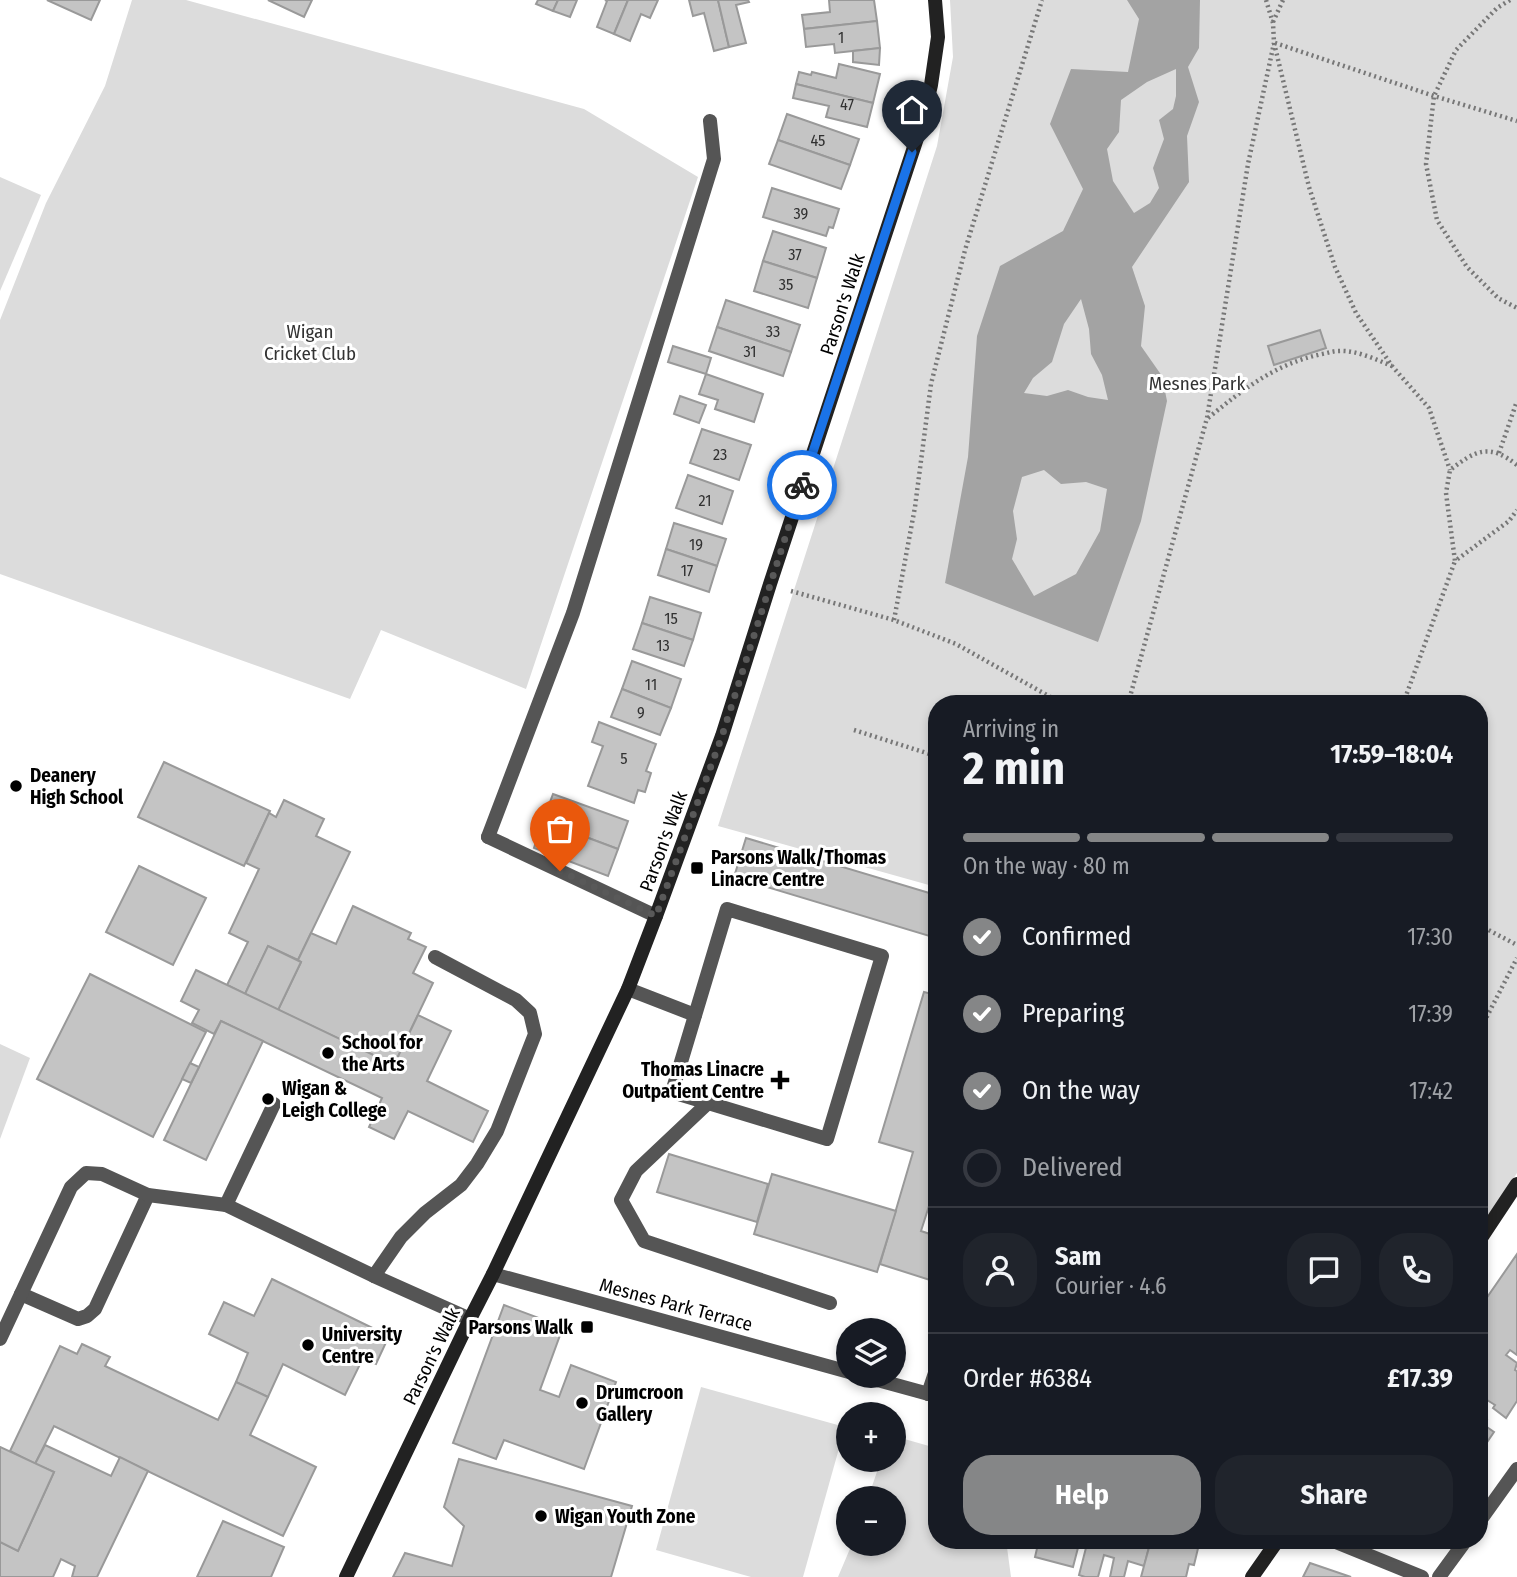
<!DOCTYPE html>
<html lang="en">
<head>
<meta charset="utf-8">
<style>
	:root { --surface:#171b24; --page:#20242c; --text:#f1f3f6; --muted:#9ea1a6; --line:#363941; --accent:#858687 }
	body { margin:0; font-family:"Fira Sans Condensed",sans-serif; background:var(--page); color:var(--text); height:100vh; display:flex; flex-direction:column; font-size:26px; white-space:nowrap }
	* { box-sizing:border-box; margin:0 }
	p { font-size:23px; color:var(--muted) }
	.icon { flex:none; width:38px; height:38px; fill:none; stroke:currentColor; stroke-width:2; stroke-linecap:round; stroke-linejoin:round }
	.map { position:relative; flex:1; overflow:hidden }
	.details { position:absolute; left:928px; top:695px; width:560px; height:854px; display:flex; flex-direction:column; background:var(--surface); border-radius:28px; box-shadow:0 4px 10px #0003 }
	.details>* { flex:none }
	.fabs { position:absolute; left:836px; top:1318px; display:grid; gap:14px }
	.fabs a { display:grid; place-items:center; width:70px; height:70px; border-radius:50%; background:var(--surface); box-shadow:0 4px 10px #0003; font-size:35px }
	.pin { position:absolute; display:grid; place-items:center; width:60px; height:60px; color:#fff; margin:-72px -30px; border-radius:50% 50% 50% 0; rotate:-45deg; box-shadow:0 0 7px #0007 }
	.pin .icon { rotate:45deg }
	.courier { position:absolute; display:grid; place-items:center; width:70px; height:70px; margin:-35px; border:5px solid #1a73e8; border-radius:50%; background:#fff; color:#222; box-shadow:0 2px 9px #0007 }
	.headline em { font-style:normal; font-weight:700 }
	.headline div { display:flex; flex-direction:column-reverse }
	.headline { display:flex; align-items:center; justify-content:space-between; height:119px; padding:0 35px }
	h1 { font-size:46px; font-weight:700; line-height:52px }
	.bar { display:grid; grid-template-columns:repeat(4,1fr); gap:10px 7px; align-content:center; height:84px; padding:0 35px }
	.bar i { height:9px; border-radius:5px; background:var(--line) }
	.bar .on { background:var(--accent) }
	.bar p { grid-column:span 4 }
	.line { display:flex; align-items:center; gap:18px; padding:0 35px; border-top:2px solid var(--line) }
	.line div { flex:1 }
	.round { display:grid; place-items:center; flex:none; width:74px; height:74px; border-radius:28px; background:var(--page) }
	ol { padding:0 35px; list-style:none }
	li { display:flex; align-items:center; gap:21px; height:77px }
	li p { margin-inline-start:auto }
	li .icon { padding:7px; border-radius:50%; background:var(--accent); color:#fff; stroke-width:4 }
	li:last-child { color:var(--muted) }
	li i { width:38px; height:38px; border:4px solid var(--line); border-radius:50% }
	.action { display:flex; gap:14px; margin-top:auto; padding:14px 35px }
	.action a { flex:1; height:80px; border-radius:28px; background:var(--accent); color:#fff; font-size:28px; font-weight:700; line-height:80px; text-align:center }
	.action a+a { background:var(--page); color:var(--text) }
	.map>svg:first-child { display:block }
	.green { fill:#dcdcdc }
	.water { fill:#a3a3a3; fill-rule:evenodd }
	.building { fill:#c4c4c4; stroke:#999; stroke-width:2 }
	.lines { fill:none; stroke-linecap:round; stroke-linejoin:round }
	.path { stroke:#777; stroke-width:4.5; stroke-dasharray:2 3.5; stroke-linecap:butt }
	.service { stroke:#555; stroke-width:14 }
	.minor { stroke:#555; stroke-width:14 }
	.secondary { stroke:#222; stroke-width:14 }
	.done { stroke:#595959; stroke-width:7; stroke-dasharray:0 12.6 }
	.route { stroke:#1a73e8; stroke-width:9 }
	.poi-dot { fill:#000; stroke:#fff; stroke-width:2.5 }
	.labels { text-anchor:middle; stroke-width:6; stroke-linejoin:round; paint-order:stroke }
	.number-label { font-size:16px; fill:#313131 }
	.street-label { font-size:19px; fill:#000; stroke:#fff }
	.park-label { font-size:19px; fill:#333; stroke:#fff }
	.poi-label { font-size:19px; font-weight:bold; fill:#000; stroke:#fff; text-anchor:start }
</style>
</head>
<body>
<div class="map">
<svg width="1517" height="1577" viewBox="0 0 1517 1577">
	<rect width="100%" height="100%" fill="#fff"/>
	<g class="green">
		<polygon points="132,0 186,0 584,109 698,177 526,689 381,630 350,699 0,574 0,320 46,203 105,86"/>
		<polygon points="950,0 1517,0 1517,1173 1479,1232 1479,704 936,704 936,887 718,826 937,146 953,57"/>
		<polygon points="0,177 41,195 0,291"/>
		<polygon points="0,1044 30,1058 0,1139"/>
		<polygon points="701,1387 845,1427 803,1577 751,1577 656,1550"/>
		<polygon points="894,1436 936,1448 936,1540 1006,1540 1011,1577 838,1577 852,1544 894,1544 894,1498 868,1498 881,1460 894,1460"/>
	</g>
	<path class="water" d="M1127 0H1200L1199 48 1188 67 1199 102 1187 136 1189 182 1132 267 1145 306 1141 346 1162 376 1167 401 1141 521 1098 642 945 583 968 457 977 336 1000 266 1063 231 1083 189 1050 124 1071 69 1128 72 1139 19ZM1176 69V96L1173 109 1159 120 1164 139 1153 168 1159 188 1150 203 1134 213 1113 181 1107 149 1119 132 1121 100 1147 82ZM1081 299 1089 329 1091 354 1102 375 1108 400 1088 397 1068 390 1047 396 1024 393 1033 378 1052 362 1064 324ZM1044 470 1061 484 1086 482 1107 489 1100 531 1076 574 1034 596 1012 559 1017 539 1013 511 1022 477Z"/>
	<g class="building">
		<polygon points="47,0 100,0 91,20"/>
		<polygon points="268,0 312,0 304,17"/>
		<polygon points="538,0 558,0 553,11 536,4"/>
		<polygon points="558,0 577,0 570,17 553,11"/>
		<polygon points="605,0 628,0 614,34 597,27 607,1"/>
		<polygon points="628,0 658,0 650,18 641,14 630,41 614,34"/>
		<polygon points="689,0 718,0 729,47 714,51 704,13 693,16"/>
		<polygon points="718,0 748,0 749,2 736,5 746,43 729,47"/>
		<polygon points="829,0 874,0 877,21 804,29 802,15 830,12"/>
		<polygon points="877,21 880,48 835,53 834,44 806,47 804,29"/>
		<polygon points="880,48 879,65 853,62 853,51"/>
		<polygon points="839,64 880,74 873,103 796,84 799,72 811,75 812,72 836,78"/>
		<polygon points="796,84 873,103 867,127 826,117 829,106 793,98"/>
		<polygon points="787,114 859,139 850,165 778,140"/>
		<polygon points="778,140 850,165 841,189 769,164"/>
		<polygon points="772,188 839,209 833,228 829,227 826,236 763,217"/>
		<polygon points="773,231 826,248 817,278 763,261"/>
		<polygon points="763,261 817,278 808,308 754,291"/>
		<polygon points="726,300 800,325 791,352 717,327"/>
		<polygon points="717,327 791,352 783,376 709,351"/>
		<polygon points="1320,330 1326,348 1274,365 1268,346"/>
		<polygon points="673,346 711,358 706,374 668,362"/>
		<polygon points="706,374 763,394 754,422 715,409 718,400 699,394"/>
		<polygon points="680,396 706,405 699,423 674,414"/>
		<polygon points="702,429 751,445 739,480 690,463"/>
		<polygon points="688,475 733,491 722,524 676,508"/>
		<polygon points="674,523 726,539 717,566 666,549"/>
		<polygon points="666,549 717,566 709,592 658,575"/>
		<polygon points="650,597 701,613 693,640 642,623"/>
		<polygon points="642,623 693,640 684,666 633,649"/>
		<polygon points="632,661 681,679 671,708 622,689"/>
		<polygon points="622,689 671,708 660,735 611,717"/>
		<polygon points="599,722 656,744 646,771 651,773 645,792 638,790 634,803 588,786 603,746 592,742"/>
		<polygon points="164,762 270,811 244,866 138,817"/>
		<polygon points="553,794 628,821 618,849 543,821"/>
		<polygon points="284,800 324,819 316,836 350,852 298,960 268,946 245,994 227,985 248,942 229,933 259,869 246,863 269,813 276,817"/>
		<polygon points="543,821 618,849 608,876 534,848"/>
		<polygon points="746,838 936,895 936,938 734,877"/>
		<polygon points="139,866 206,898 173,965 106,932"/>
		<polygon points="353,906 411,933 408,939 426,947 413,973 433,983 394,1065 278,1010 301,962 298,960 311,933 336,944"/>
		<polygon points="268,946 301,962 278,1010 245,994"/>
		<polygon points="196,970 394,1065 418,1015 451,1031 427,1081 488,1111 473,1142 408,1111 394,1139 369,1127 382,1098 221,1021 214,1034 192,1023 199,1010 181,1001"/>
		<polygon points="90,974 206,1032 153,1137 37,1079"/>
		<polygon points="924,992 936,995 936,1184 921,1231 936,1236 936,1269 933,1281 880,1264 913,1152 879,1142"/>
		<polygon points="221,1021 263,1041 206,1160 164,1140"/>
		<polygon points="190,1063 199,1067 191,1083 182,1079"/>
		<polygon points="669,1154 768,1184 757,1222 657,1192"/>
		<polygon points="772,1174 896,1211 877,1272 754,1234"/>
		<polygon points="1517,1254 1517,1355 1510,1350 1506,1355 1517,1363 1515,1370 1517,1371 1517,1401 1506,1418 1493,1408 1495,1405 1479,1395 1479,1309"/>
		<polygon points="272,1279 389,1336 376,1364 363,1358 345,1395 283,1364 268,1397 236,1382 248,1353 209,1334 224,1302 254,1316"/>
		<polygon points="504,1305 563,1327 540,1390 559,1397 571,1365 616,1382 584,1469 504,1440 496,1459 453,1443"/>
		<polygon points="82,1344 110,1357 105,1366 218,1420 236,1382 268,1397 250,1435 316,1467 283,1536 54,1426 35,1464 10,1451 60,1346 77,1354"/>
		<polygon points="1479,1414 1487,1420 1484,1425 1494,1432 1479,1454"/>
		<polygon points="45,1445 111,1476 120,1457 148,1471 97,1577 72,1577 75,1566 61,1559 53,1577 0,1577 0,1542 18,1551 54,1472 35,1464"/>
		<polygon points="0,1447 54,1472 18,1551 0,1542"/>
		<polygon points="459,1459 632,1506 611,1577 393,1577 405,1553 452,1566 464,1526 444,1507"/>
		<polygon points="223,1521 284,1547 271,1577 197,1577"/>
		<polygon points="1039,1540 1080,1540 1073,1567 1035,1557"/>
		<polygon points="1088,1540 1151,1540 1144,1566 1128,1561 1124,1577 1110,1577 1114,1558 1104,1555 1098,1577 1085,1577 1079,1575"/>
		<polygon points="1151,1540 1200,1540 1194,1565 1189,1564 1186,1577 1141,1577"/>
		<polygon points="1310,1563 1351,1577 1303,1577"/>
	</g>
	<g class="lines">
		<g class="path">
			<polyline points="1266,0 1273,23 1274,43 1309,187 1335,267 1356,313 1392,366 1429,408 1450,470"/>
			<polyline points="1510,0 1497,8 1456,50 1434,96 1426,164 1437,220 1467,267 1498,298 1517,308"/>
			<polyline points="1273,22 1283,0"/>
			<polyline points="1275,43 1434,96 1517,121"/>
			<path d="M1208 418C1245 388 1275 364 1322 354 1328 353 1333 351 1339 351 1356 350 1375 359 1392 366"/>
			<polyline points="1499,453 1517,401"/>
			<path d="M1517 465C1489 443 1476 450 1450 470L1446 493 1455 561 1509 521 1517 510"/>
			<polyline points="791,591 894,620 956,644 1063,704"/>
			<polyline points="894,620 915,507 931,384 965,250 1042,0"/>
			<polyline points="1128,704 1207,418 1248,164 1274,43"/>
			<polyline points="1403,704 1455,561"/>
			<polyline points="854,730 936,756"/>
			<polyline points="1479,925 1517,945"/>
			<polyline points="1479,1032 1517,958"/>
		</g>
		<g class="service">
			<polyline points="488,837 573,613 714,159 710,121"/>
			<polygon points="727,909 882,956 827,1139 672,1092"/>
			<polyline points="628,989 695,1015"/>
			<polyline points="708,1103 636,1171 621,1200 644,1241 830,1303"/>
			<polyline points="226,1205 274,1104"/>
			<polyline points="374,1276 401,1237 425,1213 461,1185 477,1164 497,1131 535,1034 530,1013 516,1000 435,957"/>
			<polyline points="21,1294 78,1319 87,1316 95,1309 148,1195"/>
			<polyline points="0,1339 71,1187 86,1173 102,1174 148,1195 226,1205 374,1276 470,1319"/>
			<polyline points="928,1394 936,1370"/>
			<polyline points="1479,1522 1517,1469"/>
			<polyline points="1439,1577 1466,1540"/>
		</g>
		<g class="minor">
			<polyline points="488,837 656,916"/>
			<polyline points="493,1274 849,1372"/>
			<polyline points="863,1376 936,1396"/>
			<polyline points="1331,1540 1422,1577"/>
		</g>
		<g class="secondary">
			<polyline points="1479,1241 1517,1184"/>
			<polyline points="346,1577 470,1319 493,1274 628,989 656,916 722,736 770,584 921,126 931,85 938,37 935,0"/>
			<polyline points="1252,1577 1278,1540"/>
		</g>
	</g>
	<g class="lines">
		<polyline class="done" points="560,871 656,916 722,736 802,485"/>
		<polyline class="route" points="802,485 912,152"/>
	</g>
	<g class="poi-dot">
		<circle cx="16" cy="786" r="7"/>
		<rect x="690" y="861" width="14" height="14" rx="3.5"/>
		<circle cx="328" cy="1053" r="7"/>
		<path d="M776.5 1069.5h7v7h7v7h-7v7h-7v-7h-7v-7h7z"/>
		<circle cx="268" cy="1099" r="7"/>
		<rect x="580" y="1320" width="14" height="14" rx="3.5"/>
		<circle cx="308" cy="1345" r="7"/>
		<circle cx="582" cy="1403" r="7"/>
		<circle cx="541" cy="1516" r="7"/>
	</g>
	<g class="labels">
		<g class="number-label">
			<text x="841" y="43">1</text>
			<text x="847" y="110">47</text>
			<text x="818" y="146">45</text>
			<text x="801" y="219">39</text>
			<text x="795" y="260">37</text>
			<text x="786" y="290">35</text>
			<text x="773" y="337">33</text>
			<text x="750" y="357">31</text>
			<text x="720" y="460">23</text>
			<text x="705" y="506">21</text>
			<text x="696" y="550">19</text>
			<text x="687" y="576">17</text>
			<text x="671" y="624">15</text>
			<text x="663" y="651">13</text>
			<text x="651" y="690">11</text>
			<text x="641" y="718">9</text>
			<text x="624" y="764">5</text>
		</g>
		<g class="street-label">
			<text transform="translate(842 304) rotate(-72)" y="7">Parson's Walk</text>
			<text transform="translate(663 841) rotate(-70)" y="7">Parson's Walk</text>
			<text transform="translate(676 1304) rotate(15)" y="7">Mesnes Park Terrace</text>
			<text transform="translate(431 1356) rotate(-64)" y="7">Parson's Walk</text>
		</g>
		<g class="park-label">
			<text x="310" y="338">Wigan<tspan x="310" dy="22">Cricket Club</tspan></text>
			<text x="1197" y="390">Mesnes Park</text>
		</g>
		<g class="poi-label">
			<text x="30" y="782">Deanery<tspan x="30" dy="22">High School</tspan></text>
			<text x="711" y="864">Parsons Walk/Thomas<tspan x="711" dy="22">Linacre Centre</tspan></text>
			<text x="342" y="1049">School for<tspan x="342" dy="22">the Arts</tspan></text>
			<text x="764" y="1076" text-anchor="end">Thomas Linacre<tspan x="764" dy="22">Outpatient Centre</tspan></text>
			<text x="282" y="1095">Wigan &amp;<tspan x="282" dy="22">Leigh College</tspan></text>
			<text x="573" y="1334" text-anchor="end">Parsons Walk</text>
			<text x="322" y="1341">University<tspan x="322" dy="22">Centre</tspan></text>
			<text x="596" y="1399">Drumcroon<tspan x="596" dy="22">Gallery</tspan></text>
			<text x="555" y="1523">Wigan Youth Zone</text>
		</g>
	</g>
</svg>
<div class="fabs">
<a><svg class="icon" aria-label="layers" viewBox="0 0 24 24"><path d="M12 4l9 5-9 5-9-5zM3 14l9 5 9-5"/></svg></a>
<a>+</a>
<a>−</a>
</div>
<div class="pin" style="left:560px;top:871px;background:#ea580c"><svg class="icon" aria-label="bag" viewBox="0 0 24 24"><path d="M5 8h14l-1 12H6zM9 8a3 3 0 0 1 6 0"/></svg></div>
<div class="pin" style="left:912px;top:152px;background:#1f2937"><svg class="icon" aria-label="home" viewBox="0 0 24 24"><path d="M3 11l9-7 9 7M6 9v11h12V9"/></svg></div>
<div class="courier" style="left:802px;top:485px"><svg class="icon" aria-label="bike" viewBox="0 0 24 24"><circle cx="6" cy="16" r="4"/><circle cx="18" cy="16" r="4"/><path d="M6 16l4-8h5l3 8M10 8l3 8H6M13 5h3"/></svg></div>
<section class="details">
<div class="headline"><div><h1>2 min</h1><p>Arriving in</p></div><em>17:59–18:04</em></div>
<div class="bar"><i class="on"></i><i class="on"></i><i class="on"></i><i></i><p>On the way · 80 m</p></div>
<ol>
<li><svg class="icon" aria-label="check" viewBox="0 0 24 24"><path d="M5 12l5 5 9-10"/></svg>Confirmed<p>17:30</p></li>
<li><svg class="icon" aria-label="check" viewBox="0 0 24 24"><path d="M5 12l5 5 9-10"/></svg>Preparing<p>17:39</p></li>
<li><svg class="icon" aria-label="check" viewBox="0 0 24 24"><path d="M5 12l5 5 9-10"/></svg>On the way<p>17:42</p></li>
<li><i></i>Delivered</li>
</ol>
<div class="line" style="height:126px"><a class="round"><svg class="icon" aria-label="person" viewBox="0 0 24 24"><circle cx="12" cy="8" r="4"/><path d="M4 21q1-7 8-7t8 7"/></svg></a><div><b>Sam</b><p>Courier · 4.6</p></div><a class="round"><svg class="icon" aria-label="chat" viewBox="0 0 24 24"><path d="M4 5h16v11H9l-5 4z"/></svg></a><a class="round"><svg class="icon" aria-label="phone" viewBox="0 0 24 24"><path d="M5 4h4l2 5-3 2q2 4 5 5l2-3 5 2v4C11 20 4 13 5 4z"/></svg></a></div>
<div class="line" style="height:91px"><div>Order #6384</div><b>£17.39</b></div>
<div class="action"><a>Help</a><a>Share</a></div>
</section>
</div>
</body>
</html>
